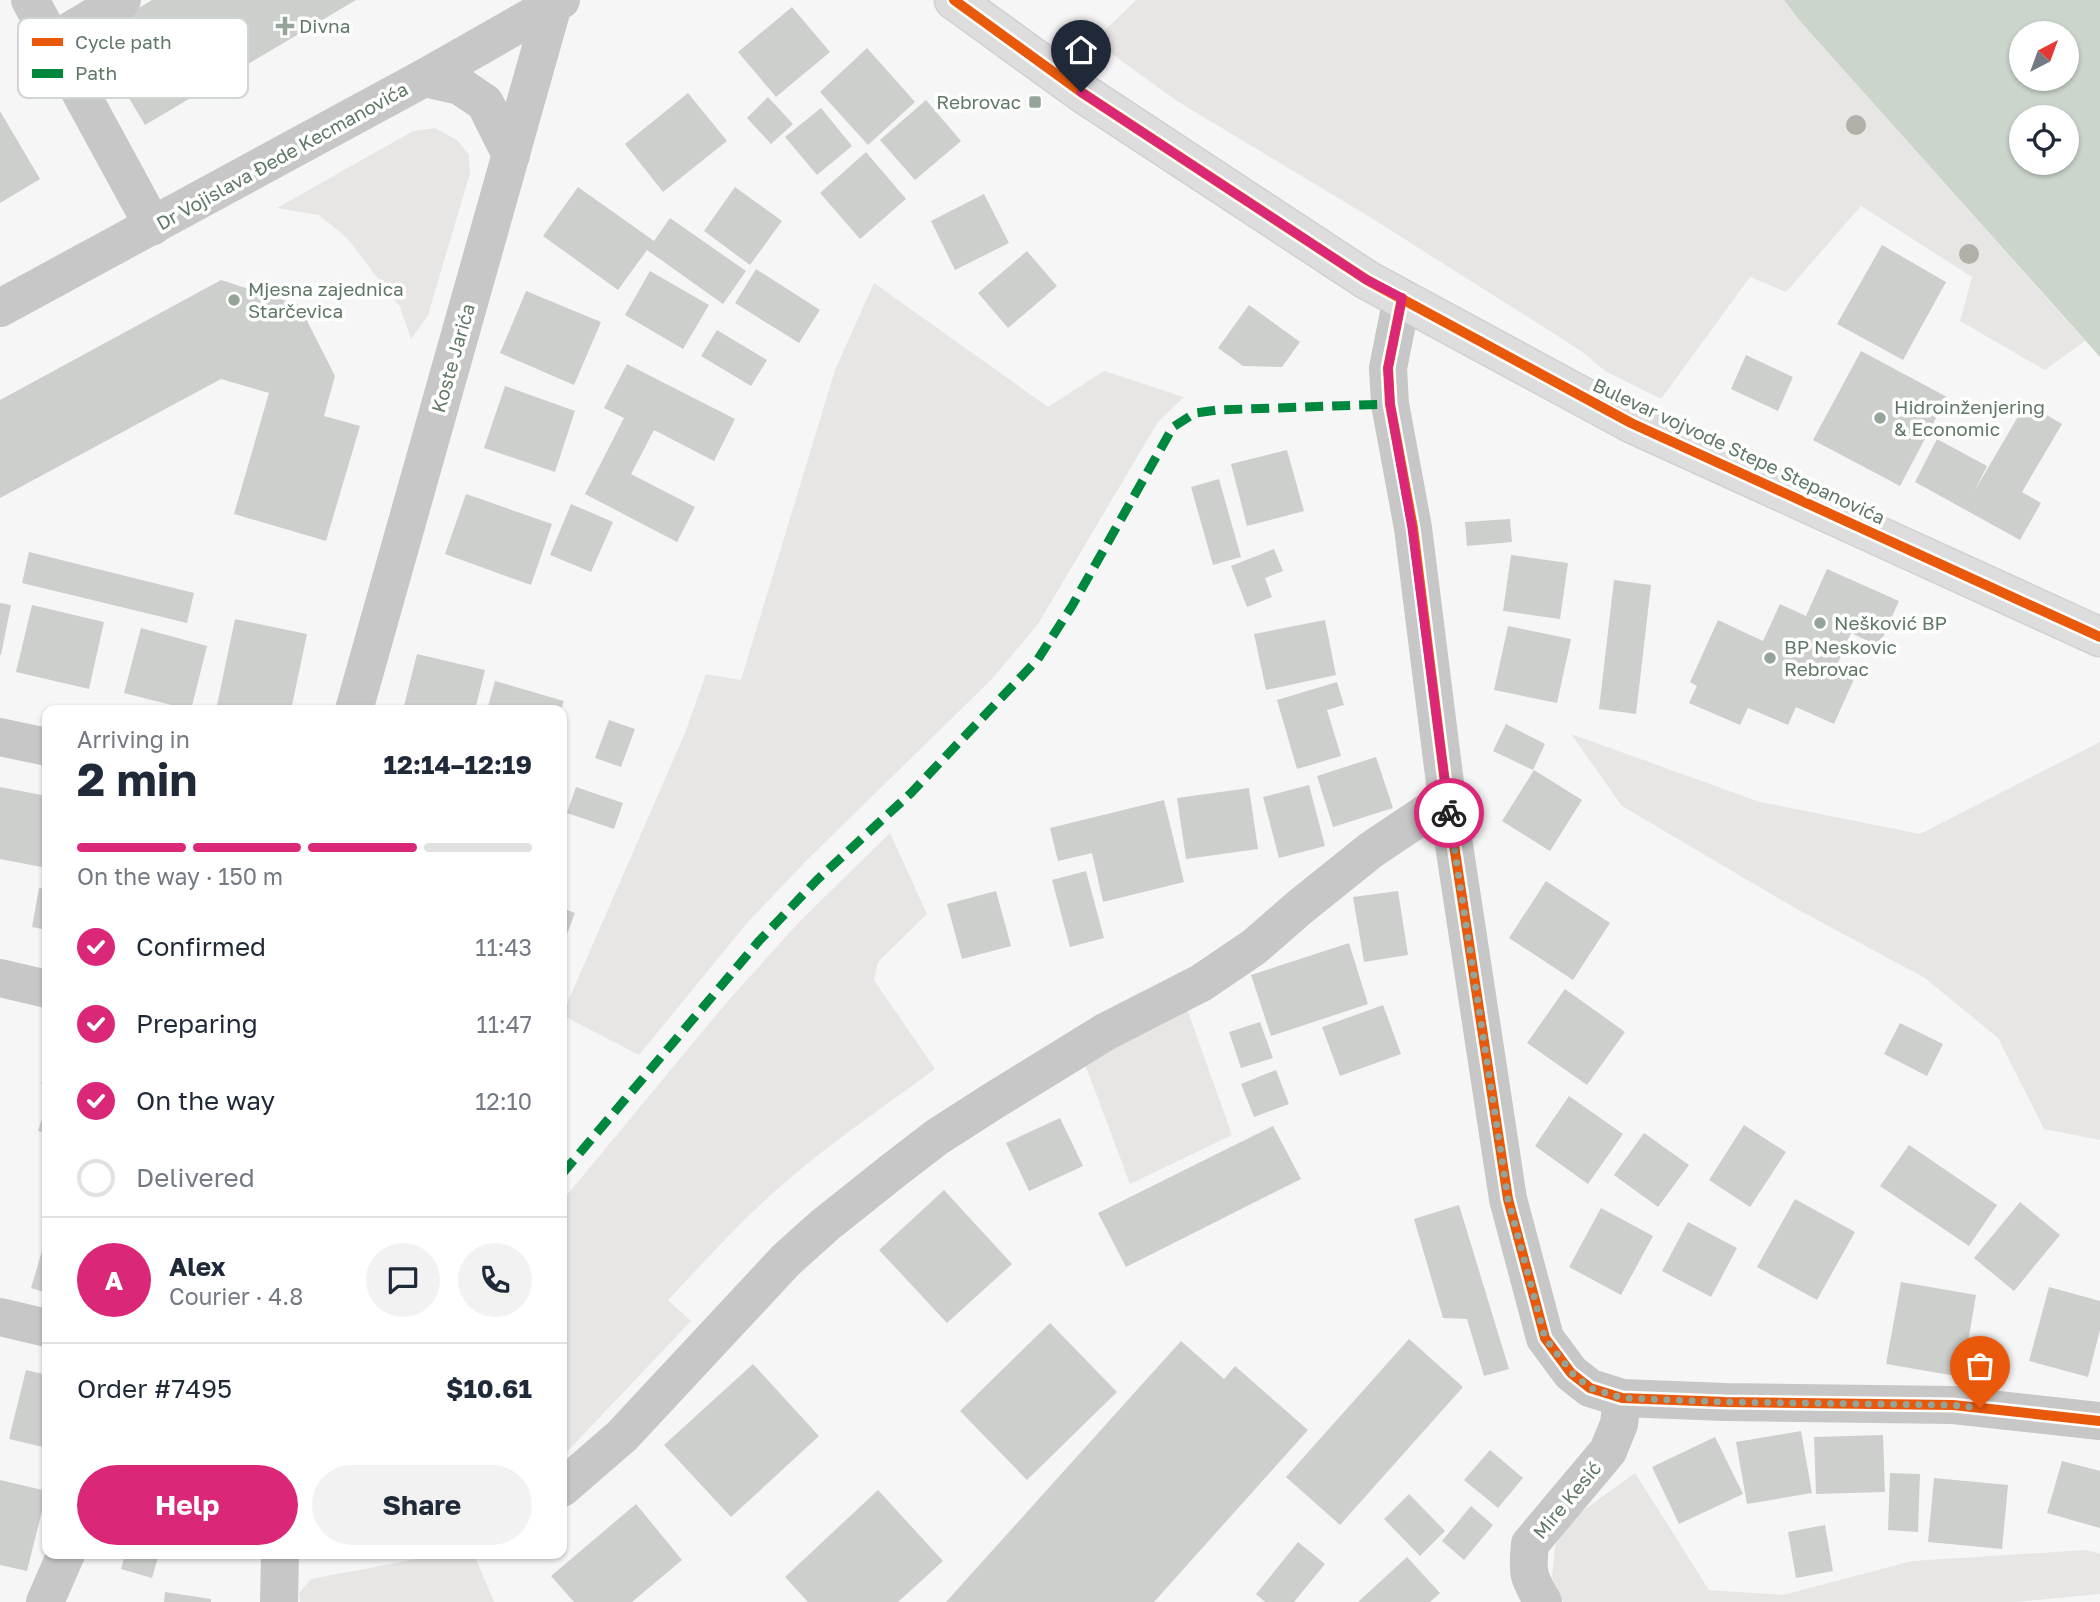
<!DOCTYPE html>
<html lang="en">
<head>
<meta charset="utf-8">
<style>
	:root { --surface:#fff; --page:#f2f2f3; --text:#1f2937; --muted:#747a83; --line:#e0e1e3; --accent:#db2777 }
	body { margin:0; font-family:"Golos Text",sans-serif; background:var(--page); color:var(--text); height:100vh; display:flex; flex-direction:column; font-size:26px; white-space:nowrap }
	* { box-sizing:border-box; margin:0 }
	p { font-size:23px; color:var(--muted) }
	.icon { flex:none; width:38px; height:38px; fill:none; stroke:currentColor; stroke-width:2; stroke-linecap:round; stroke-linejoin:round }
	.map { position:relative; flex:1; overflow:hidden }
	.side { position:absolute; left:42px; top:705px; width:525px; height:854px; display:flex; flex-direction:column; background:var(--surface); border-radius:14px; box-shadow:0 2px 5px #0004 }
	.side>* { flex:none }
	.needle { width:46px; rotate:41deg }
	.tools { position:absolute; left:2009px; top:21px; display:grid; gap:14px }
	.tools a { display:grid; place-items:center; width:70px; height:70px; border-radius:50%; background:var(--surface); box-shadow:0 2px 5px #0004; font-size:35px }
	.pin { position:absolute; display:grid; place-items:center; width:60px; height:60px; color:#fff; margin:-72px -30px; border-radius:50% 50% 50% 0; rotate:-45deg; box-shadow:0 0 7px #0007 }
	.pin .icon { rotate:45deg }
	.courier { position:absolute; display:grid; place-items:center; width:70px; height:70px; margin:-35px; border:5px solid #db2777; border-radius:50%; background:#fff; color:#222; box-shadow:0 2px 9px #0007 }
	.headline em { font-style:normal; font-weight:700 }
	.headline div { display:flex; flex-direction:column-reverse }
	.headline { display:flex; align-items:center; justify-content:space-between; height:119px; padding:0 35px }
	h1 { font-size:46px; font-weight:700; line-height:52px }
	.bar { display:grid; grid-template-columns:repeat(4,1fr); gap:10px 7px; align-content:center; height:84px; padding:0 35px }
	.bar i { height:9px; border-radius:5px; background:var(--line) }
	.bar .current { background:var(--accent) }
	.bar p { grid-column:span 4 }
	.line { display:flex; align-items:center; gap:18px; padding:0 35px; border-top:2px solid var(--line) }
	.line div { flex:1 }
	.round { display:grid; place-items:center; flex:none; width:74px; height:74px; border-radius:37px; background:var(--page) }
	ol { padding:0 35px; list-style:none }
	li { display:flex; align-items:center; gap:21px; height:77px }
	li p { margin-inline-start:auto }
	li .icon { padding:7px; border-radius:50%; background:var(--accent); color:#fff; stroke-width:4 }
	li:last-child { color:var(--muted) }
	li i { width:38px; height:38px; border:4px solid var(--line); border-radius:50% }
	.primary-button { display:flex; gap:14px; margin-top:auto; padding:14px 35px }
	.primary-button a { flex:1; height:80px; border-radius:42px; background:var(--accent); color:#fff; font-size:28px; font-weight:700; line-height:80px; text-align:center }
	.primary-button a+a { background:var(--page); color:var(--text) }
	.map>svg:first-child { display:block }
	.green { fill:#e8e6e4 }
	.water { fill:#cbd5cc; fill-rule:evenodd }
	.building { fill:#cdcfcd }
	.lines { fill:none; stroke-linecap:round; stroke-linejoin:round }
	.major-casing { stroke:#d0d1d0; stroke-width:41 }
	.minor { stroke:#c6c7c6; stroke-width:38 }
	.major { stroke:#dcdddc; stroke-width:38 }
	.quiet { stroke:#00873e; stroke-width:9; stroke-dasharray:18 9; stroke-linecap:butt }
	.cycleway-casing { stroke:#fff; stroke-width:15 }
	.cycleway { stroke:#e8590c; stroke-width:10 }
	.tree { fill:#b2aea8 }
	.done { stroke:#95a499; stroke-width:7; stroke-dasharray:0 12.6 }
	.route { stroke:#db2777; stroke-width:9 }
	.poi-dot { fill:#95a499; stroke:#fff; stroke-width:2.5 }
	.labels { text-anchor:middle; stroke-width:7; stroke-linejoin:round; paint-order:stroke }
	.poi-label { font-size:19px; fill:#617867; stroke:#fff; text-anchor:start }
	.street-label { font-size:19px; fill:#617867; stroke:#fff }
	.key { fill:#fff; stroke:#d0d6d1; stroke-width:2 }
	.key-label { font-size:19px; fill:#617867 }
</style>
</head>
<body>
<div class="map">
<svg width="2100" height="1602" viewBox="0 0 2100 1602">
	<rect width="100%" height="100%" fill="#f6f6f6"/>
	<g class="green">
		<polygon points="1136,0 1784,0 1799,20 2085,341 2045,370 1960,321 1972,277 1861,206 1786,292 1750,277 1661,399 1605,371 1581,351 1373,219 1177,101 1094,41"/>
		<polygon points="435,128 457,140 469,155 470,173 428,315 411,339 400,307 347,238 319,215 277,208 413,131"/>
		<polygon points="874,283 1048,407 1104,371 1184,397 1158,422 1038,624 991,680 807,860 747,923 639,1055 562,1015 685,733 706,674 741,680 835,370"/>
		<polygon points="1571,734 1760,802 1920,834 2100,742 2100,1140 2044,1129 1998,1038 1925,978 1795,908 1622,806"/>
		<path d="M890 833 927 914 878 962 874 980 935 1069C881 1109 824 1147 773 1193 736 1226 702 1264 668 1300L691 1321 562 1457V1201L727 1002 799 922Z"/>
		<polygon points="1185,1003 1232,1135 1130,1184 1082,1056"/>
		<polygon points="1635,1473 1709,1590 1783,1595 1912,1561 2087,1550 2100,1554 2100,1594 2016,1602 1563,1602 1552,1577 1555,1546 1570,1520"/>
		<polygon points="443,1554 474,1554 494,1602 300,1602 299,1593 311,1579"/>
	</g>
	<path class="water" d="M1784 0H2100V357L1799 20ZM2021 33H2067V79H2021ZM2021 117H2067V163H2021Z"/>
	<g class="building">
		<polygon points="152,0 356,0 145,125 92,36"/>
		<polygon points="792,7 830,52 776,97 738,52"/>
		<polygon points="867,48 915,102 868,145 820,92"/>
		<polygon points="688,93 727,141 663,192 625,144"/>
		<polygon points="768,97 793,124 771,144 747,118"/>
		<polygon points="926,100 961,141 915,180 880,140"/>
		<polygon points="821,108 852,146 817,175 785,137"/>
		<polygon points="0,111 40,179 0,203"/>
		<polygon points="866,152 906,199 860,239 820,193"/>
		<polygon points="578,187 654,241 670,218 746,271 723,304 647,250 618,290 543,236"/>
		<polygon points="735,187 782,221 750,265 704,231"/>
		<polygon points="984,194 1009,243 955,270 931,221"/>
		<polygon points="1882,245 1946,282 1903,360 1837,324"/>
		<polygon points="1027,251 1057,286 1008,328 978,293"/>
		<polygon points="756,269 820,310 799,343 735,303"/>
		<polygon points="650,271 709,305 683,349 625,315"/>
		<polygon points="221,280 299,305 335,376 324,416 360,426 326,541 234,514 269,393 221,379 0,498 0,400"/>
		<polygon points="526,291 601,322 574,385 500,353"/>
		<polygon points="1249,305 1300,342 1282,367 1243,366 1218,348"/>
		<polygon points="717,330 767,360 751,386 701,356"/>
		<polygon points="1861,351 1947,397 1900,486 1813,440"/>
		<polygon points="1746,355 1793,377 1778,411 1731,389"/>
		<polygon points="627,364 735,419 714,461 654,430 631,474 695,507 677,542 585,494 624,418 604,408"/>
		<polygon points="505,386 575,411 555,472 484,448"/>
		<polygon points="2026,403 2062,424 2022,492 2041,503 2020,540 1915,482 1937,439 1987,466 1975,490"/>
		<polygon points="1287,450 1304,511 1247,526 1231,464"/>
		<polygon points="1219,479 1241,557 1213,565 1191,487"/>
		<polygon points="466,494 552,524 531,585 445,554"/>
		<polygon points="571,504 613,522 591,572 550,555"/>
		<polygon points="1510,519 1512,542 1467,546 1465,522"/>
		<polygon points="1274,549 1283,571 1265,578 1272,597 1247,607 1231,566"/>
		<polygon points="29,552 194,593 187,623 22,583"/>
		<polygon points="1511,555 1568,563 1560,619 1503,611"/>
		<polygon points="1827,569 1899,601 1879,646 1851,633 1835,670 1854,679 1834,724 1796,707 1788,725 1748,708 1740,725 1689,703 1697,686 1690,682 1718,620 1763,641 1780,604 1806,616"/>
		<polygon points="1614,580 1651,585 1636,714 1599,709"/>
		<polygon points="0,603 11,605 1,655 0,655"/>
		<polygon points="32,605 104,622 89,689 16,672"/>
		<polygon points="235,619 307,634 291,710 216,710"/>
		<polygon points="1325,620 1336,675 1266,690 1254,634"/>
		<polygon points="1508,626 1571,639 1557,703 1494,690"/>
		<polygon points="141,628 207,646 191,710 124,693"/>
		<polygon points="417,654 485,670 475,710 403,710"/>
		<polygon points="495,681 564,701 561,710 487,710"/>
		<polygon points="1337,682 1344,705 1327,710 1341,756 1297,769 1277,700"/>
		<polygon points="609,720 635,729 621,767 595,758"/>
		<polygon points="1506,724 1545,744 1533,770 1493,751"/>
		<polygon points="1376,757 1393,808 1333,827 1317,776"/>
		<polygon points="1534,770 1582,800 1550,851 1502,821"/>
		<polygon points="1309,785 1325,846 1279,858 1263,797"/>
		<polygon points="0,787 47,796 47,868 0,859"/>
		<polygon points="576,787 623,803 614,829 567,813"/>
		<polygon points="1249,788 1258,849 1186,859 1177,798"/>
		<polygon points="1164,800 1184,882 1103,902 1092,853 1058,861 1050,828"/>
		<polygon points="1086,871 1104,938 1070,947 1052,880"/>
		<polygon points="1546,881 1610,923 1573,980 1509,938"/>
		<polygon points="39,888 47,889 47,930 32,927"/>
		<polygon points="996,891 1011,946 962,959 947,904"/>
		<polygon points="1398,891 1408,955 1364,962 1353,897"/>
		<polygon points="562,908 575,913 562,947"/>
		<polygon points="1349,943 1368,1004 1271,1036 1251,975"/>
		<polygon points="1565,989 1625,1032 1587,1085 1527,1043"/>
		<polygon points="1383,1005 1401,1054 1340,1076 1322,1027"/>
		<polygon points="1260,1022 1273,1058 1241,1068 1229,1032"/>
		<polygon points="1900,1023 1943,1044 1927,1076 1884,1054"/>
		<polygon points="47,1066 47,1086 41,1084"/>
		<polygon points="1276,1070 1289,1104 1254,1117 1241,1084"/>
		<polygon points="1569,1096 1623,1134 1588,1184 1535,1146"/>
		<polygon points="47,1103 47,1133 38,1131"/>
		<polygon points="1060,1118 1083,1166 1029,1191 1006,1143"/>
		<polygon points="1744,1125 1786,1152 1750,1207 1709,1180"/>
		<polygon points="1273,1126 1301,1179 1126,1267 1098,1213"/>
		<polygon points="1644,1133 1689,1165 1658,1207 1614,1175"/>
		<polygon points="1909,1145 1997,1205 1969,1246 1880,1186"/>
		<polygon points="944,1190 1012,1264 947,1323 879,1250"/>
		<polygon points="1795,1199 1855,1232 1817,1300 1757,1267"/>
		<polygon points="2020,1202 2060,1235 2014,1291 1974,1258"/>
		<polygon points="1459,1205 1509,1369 1484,1376 1467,1319 1443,1318 1414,1219"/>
		<polygon points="1601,1208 1653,1236 1621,1295 1569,1267"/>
		<polygon points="1688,1222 1737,1248 1711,1297 1662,1271"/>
		<polygon points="47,1234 47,1293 31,1288"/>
		<polygon points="1901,1282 1976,1295 1962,1377 1886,1364"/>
		<polygon points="2049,1287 2100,1301 2100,1330 2088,1377 2029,1361"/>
		<polygon points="1050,1323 1117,1392 1027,1480 960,1411"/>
		<polygon points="1409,1339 1463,1387 1340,1525 1286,1477"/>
		<polygon points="1181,1341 1224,1379 1235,1366 1308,1430 1154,1602 946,1602"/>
		<polygon points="753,1364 819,1436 731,1517 664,1445"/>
		<polygon points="26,1370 47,1375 47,1448 9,1439"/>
		<polygon points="1801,1431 1812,1493 1747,1504 1736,1442"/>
		<polygon points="1883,1435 1885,1492 1816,1494 1814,1437"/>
		<polygon points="1715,1437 1743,1494 1679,1524 1652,1467"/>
		<polygon points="1490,1450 1523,1478 1498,1508 1464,1480"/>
		<polygon points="2062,1461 2100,1471 2100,1528 2047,1513"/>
		<polygon points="1890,1473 1920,1474 1918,1532 1888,1530"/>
		<polygon points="1934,1478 2008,1485 2002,1549 1928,1542"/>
		<polygon points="0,1480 47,1491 27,1571 0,1565"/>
		<polygon points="878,1490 943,1561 898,1602 808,1602 785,1577"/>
		<polygon points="1409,1494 1445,1531 1420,1556 1384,1519"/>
		<polygon points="636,1504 682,1560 632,1602 574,1602 551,1576"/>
		<polygon points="1471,1506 1493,1525 1464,1560 1442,1541"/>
		<polygon points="1825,1525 1833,1571 1796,1578 1788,1532"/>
		<polygon points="1298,1542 1325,1564 1294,1602 1265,1602 1256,1594"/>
		<polygon points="125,1554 159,1554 152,1578 121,1569"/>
		<polygon points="1407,1557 1440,1593 1430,1602 1358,1602"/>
		<polygon points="165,1592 211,1599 211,1602 164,1602"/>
	</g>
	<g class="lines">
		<defs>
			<polyline id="major" points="954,0 1081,92 1367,280 1631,423 2100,637"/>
		</defs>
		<use href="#major" class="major-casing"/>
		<g class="minor">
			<polyline points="30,0 153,226"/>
			<polyline points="53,41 122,0"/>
			<polyline points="424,78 460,86 485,103 511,155"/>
			<polyline points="1402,298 1388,368 1390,404 1413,528 1447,799 1508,1199 1545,1338 1571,1373 1590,1388 1622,1398 1725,1402 1953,1405 2100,1421"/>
			<polyline points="0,308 424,78 561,0"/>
			<polyline points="354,710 553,5"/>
			<polyline points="0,737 47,747"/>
			<polyline points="0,978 47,989"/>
			<polyline points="0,1317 47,1328"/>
			<polyline points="562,1488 622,1436 786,1260 825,1225 894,1170 937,1137 993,1101 1105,1032 1201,983 1254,947 1300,907 1371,850 1447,799"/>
			<polyline points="45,1602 66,1554"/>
			<polyline points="279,1602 280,1554"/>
			<path d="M1543 1602C1528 1577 1527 1573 1530 1544L1608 1451 1619 1424 1622 1398"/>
		</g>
		<use href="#major" class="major"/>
		<polyline class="quiet" points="562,1174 759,941 818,879 911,793 1038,659 1072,606 1173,427 1195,413 1217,410 1390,404"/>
		<defs>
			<g id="cycleway">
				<polyline points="954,0 1081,92 1367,280 1631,423 2100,637"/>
				<polyline points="1402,298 1388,368 1390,404 1413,528 1447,799 1508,1199 1545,1338 1571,1373 1590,1388 1622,1398 1725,1402 1953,1405 2100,1421"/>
			</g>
		</defs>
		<use href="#cycleway" class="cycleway-casing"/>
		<use href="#cycleway" class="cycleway"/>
	</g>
	<g class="tree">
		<circle cx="1856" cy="125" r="10"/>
		<circle cx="1969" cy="254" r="10"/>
	</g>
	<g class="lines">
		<polyline class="done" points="1449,813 1508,1199 1545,1338 1572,1373 1590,1388 1622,1398 1725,1402 1953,1405 1980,1408"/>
		<polyline class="route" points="1081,92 1367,280 1402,298 1388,368 1390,404 1412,528 1449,813"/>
	</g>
	<g class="poi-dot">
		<path d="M281.5 15.5h7v7h7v7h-7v7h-7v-7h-7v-7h7z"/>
		<rect x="1028" y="95" width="14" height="14" rx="3.5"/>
		<circle cx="234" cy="300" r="7"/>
		<circle cx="1880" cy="418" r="7"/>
		<circle cx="1820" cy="623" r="7"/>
		<circle cx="1770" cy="658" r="7"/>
	</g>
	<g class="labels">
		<g class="poi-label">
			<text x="299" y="33">Divna</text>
			<text x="1021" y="109" text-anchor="end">Rebrovac</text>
			<text x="248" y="296">Mjesna zajednica<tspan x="248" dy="22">Starčevica</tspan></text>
			<text x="1894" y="414">Hidroinženjering<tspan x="1894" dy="22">&amp; Economic</tspan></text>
			<text x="1834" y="630">Nešković BP</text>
			<text x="1784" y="654">BP Neskovic<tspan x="1784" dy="22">Rebrovac</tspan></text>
		</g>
		<g class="street-label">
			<text transform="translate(282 156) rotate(-29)" y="7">Dr Vojislava Đede Kecmanovića</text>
			<text transform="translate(453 358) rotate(-74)" y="7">Koste Jarića</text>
			<text transform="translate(1739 451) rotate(25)" y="7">Bulevar vojvode Stepe Stepanovića</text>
			<text transform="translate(1567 1500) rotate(-50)" y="7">Mire Kesić</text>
		</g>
	</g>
	<rect x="18" y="18" width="230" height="80" rx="10" class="key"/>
	<rect x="32" y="38" width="31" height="8" fill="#e8590c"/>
	<rect x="32" y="69" width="31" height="9" fill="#00873e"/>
	<g class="key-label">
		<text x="75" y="49">Cycle path</text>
		<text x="75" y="80">Path</text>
	</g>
</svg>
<div class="tools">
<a><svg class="needle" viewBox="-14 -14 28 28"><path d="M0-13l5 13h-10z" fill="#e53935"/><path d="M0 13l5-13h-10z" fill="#747a83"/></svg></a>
<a><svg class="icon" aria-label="locate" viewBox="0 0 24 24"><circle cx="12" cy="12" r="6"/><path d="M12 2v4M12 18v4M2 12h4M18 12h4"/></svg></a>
</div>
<div class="pin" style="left:1980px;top:1408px;background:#ea580c"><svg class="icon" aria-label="bag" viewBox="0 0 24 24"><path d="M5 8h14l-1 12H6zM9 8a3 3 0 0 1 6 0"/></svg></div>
<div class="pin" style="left:1081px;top:92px;background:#1f2937"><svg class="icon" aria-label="home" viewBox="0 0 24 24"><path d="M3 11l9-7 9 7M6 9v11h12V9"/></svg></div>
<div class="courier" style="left:1449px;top:813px"><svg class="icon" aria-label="bike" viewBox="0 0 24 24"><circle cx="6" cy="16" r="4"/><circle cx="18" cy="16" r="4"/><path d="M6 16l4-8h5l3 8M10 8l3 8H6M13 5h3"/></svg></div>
<section class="side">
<div class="headline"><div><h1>2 min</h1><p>Arriving in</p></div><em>12:14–12:19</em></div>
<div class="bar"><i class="current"></i><i class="current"></i><i class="current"></i><i></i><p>On the way · 150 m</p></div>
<ol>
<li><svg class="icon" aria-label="check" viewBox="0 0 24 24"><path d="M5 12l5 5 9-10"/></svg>Confirmed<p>11:43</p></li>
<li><svg class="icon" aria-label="check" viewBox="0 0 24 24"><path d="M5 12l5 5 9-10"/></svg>Preparing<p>11:47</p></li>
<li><svg class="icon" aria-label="check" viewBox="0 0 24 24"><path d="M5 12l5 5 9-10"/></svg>On the way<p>12:10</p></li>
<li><i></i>Delivered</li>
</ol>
<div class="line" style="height:126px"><b class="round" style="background:var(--accent);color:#fff">A</b><div><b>Alex</b><p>Courier · 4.8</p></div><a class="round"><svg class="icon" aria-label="chat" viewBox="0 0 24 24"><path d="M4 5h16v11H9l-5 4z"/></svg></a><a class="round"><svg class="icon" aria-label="phone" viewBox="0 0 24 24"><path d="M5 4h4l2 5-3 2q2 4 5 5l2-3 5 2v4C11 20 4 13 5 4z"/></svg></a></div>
<div class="line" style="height:91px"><div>Order #7495</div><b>$10.61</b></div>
<div class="primary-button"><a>Help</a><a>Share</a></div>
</section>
</div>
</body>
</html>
